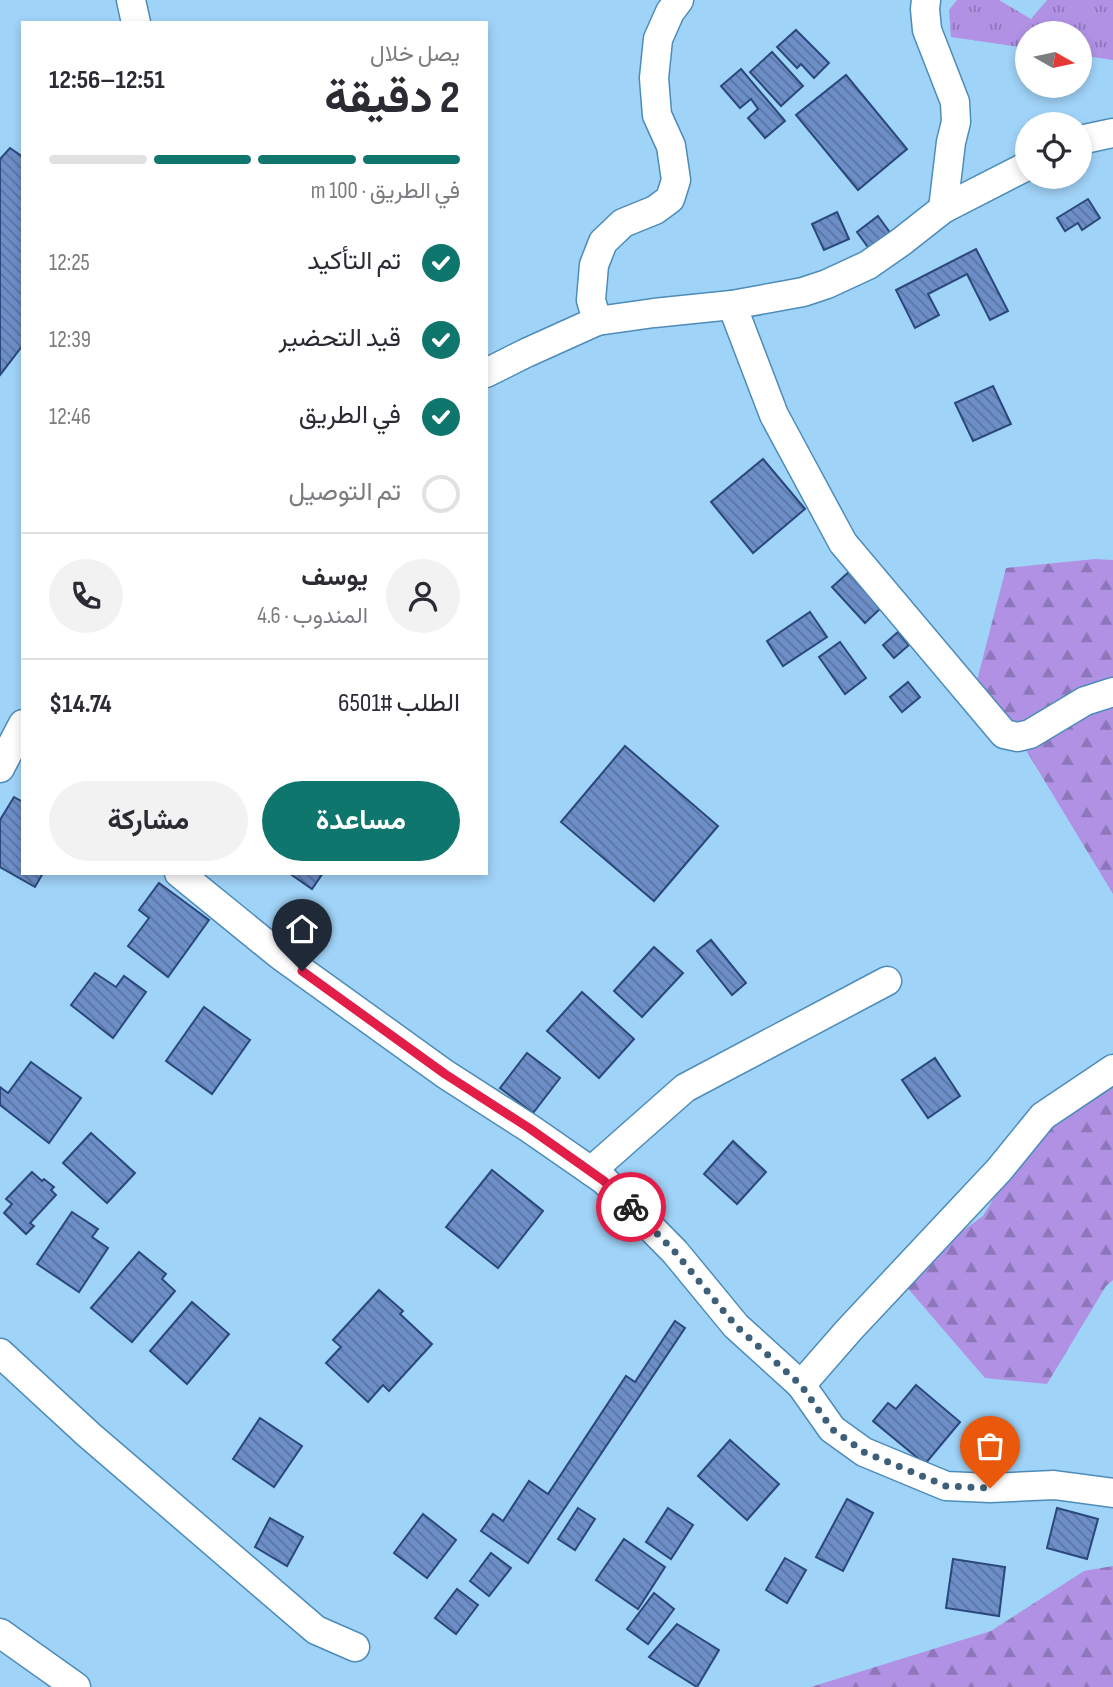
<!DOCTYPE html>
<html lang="ar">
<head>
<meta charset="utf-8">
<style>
	:root { --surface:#fff; --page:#f2f2f3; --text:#2b2b33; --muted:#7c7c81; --line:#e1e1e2; --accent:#0f766e }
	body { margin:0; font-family:"Sofia Sans Condensed",Vazirmatn,sans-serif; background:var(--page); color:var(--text); direction:rtl; height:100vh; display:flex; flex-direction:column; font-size:26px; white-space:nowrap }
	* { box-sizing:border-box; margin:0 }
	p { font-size:23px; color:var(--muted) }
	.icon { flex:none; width:38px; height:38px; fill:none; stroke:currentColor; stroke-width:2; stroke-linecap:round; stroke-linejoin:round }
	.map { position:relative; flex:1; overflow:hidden; direction:ltr }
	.details { position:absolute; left:21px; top:21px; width:467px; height:854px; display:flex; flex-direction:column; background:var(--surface); border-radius:0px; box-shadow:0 4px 10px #0003; direction:rtl }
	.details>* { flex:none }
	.needle { width:46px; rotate:99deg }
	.tools { position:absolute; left:1015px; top:21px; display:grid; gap:14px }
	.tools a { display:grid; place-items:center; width:77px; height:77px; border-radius:50%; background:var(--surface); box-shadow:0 4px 10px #0003; font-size:35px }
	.pin { position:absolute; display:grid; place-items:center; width:60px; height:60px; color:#fff; margin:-72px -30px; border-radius:50% 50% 50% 0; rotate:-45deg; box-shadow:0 0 7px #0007 }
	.pin .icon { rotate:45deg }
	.courier { position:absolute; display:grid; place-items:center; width:70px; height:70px; margin:-35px; border:5px solid #e11d48; border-radius:50%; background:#fff; color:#222; box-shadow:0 2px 9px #0007 }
	.overview em { font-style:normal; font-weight:700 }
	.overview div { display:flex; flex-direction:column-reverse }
	.overview { display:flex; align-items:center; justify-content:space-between; height:119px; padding:0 28px }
	h1 { font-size:46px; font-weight:700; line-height:52px }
	.bar { display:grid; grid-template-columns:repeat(4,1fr); gap:10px 7px; align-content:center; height:84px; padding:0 28px }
	.bar i { height:9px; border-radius:5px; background:var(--line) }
	.bar .active { background:var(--accent) }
	.bar p { grid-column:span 4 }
	.line { display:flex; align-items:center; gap:18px; padding:0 28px; border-top:2px solid var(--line) }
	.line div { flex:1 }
	.round { display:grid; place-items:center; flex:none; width:74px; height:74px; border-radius:37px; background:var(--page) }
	ol { padding:0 28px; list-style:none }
	li { display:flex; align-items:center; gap:21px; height:77px }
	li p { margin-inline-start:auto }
	li .icon { padding:7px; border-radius:50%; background:var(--accent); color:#fff; stroke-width:4 }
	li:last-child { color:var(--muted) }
	li i { width:38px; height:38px; border:4px solid var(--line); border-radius:50% }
	.primary-button { display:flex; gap:14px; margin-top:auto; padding:14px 28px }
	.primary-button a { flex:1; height:80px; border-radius:42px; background:var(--accent); color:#fff; font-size:28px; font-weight:700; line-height:80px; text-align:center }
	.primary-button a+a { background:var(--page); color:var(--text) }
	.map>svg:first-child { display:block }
	.grass { fill:url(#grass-tufts) }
	.forest { fill:url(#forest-firs) }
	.building { fill:url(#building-back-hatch); stroke:#2a487b; stroke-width:2 }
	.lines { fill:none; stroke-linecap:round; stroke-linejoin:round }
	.minor-casing { stroke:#4d8cb8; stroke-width:31 }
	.minor { stroke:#fff; stroke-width:28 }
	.done { stroke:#3d6078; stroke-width:7; stroke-dasharray:0 12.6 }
	.route { stroke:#e11d48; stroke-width:9 }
</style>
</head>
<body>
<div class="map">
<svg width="1113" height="1687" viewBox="0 0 1113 1687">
	<defs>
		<pattern id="grass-tufts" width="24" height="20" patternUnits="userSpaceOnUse" patternTransform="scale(1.75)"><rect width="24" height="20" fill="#b091e4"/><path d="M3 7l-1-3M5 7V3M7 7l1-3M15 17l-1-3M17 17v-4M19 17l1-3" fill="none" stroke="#8d76b9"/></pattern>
		<pattern id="forest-firs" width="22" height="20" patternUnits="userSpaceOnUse" patternTransform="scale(1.75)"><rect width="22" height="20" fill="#b091e4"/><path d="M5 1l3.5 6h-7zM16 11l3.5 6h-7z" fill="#8d76b9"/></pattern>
		<pattern id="building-back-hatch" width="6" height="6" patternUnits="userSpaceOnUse" patternTransform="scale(1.75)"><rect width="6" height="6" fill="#6d8ec7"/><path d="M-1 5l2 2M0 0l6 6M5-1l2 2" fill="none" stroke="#5874a2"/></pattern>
	</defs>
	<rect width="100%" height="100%" fill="#a0d3f8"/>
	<polygon class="grass" points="957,0 999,0 1031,19 1047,0 1113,0 1113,60 1080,55 1080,33 1027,33 1027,48 951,37 949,10"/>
	<g class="forest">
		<polygon points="1095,559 1113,560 1113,894 1018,737 973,696 1006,568"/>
		<polygon points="1113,1069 1113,1280 1106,1286 1047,1384 985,1378 898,1277 983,1216 1043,1116"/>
		<polygon points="1113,1566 1113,1687 811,1687 991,1631 1084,1571"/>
	</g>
	<g class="building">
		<polygon points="796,30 829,63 814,78 801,64 797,68 777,47"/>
		<polygon points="772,52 803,86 781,106 750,72"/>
		<polygon points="741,69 785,121 765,138 748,118 758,109 751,99 740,108 721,86"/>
		<polygon points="846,75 907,149 858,190 796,115"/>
		<polygon points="10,148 23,157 23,345 0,375 0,159"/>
		<polygon points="1088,199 1100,218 1082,230 1078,223 1065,231 1057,218"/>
		<polygon points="837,212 849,239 824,250 812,224"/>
		<polygon points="878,216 891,234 870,250 857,232"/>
		<polygon points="976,249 1008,311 990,320 967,274 928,294 939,315 915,328 896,290"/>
		<polygon points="993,386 1011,424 973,441 955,403"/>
		<polygon points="763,459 805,509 753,553 711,502"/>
		<polygon points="850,571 882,607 865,623 832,587"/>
		<polygon points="810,612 827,637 783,666 767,641"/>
		<polygon points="898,632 909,645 894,658 883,645"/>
		<polygon points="840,642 866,678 845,694 819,657"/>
		<polygon points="908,682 920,697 902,712 890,697"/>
		<polygon points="625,746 718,826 654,901 561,822"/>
		<polygon points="14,797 23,802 23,873 43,873 35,887 0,867 0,820"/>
		<polygon points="289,873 323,873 312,889"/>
		<polygon points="159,883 209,920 168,977 128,946 149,918 139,910"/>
		<polygon points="711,940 746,983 732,995 697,951"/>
		<polygon points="654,947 683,973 642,1017 614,991"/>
		<polygon points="95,973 116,987 124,976 146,992 113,1038 71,1005"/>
		<polygon points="582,992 634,1039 599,1078 547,1031"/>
		<polygon points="204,1007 250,1040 212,1094 166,1061"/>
		<polygon points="527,1053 560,1078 533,1113 500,1088"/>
		<polygon points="935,1058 960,1096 928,1118 902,1080"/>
		<polygon points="31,1062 81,1098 49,1143 0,1105 0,1087 8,1093"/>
		<polygon points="91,1133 135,1173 107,1203 63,1163"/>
		<polygon points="733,1141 766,1172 737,1204 704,1174"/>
		<polygon points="492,1170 543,1211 498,1268 446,1227"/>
		<polygon points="32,1172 42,1181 44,1179 54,1187 51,1190 56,1195 30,1223 34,1226 26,1234 4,1213 12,1204 6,1199"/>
		<polygon points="72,1212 98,1229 92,1237 108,1248 79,1292 37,1264"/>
		<polygon points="139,1252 166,1274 162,1279 175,1291 132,1342 91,1308"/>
		<polygon points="379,1290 403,1311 400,1314 432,1344 389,1391 383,1385 368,1402 326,1363 341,1347 333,1340"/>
		<polygon points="192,1302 229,1334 187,1384 150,1351"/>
		<polygon points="675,1321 685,1328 528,1563 481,1531 493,1514 503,1521 529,1481 548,1494 626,1376 635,1382"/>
		<polygon points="916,1385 960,1422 925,1464 873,1421 888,1403 896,1409"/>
		<polygon points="260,1418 302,1446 274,1487 233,1459"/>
		<polygon points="730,1440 779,1484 747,1520 698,1476"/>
		<polygon points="847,1499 873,1513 843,1571 816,1557"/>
		<polygon points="578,1508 595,1519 575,1550 558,1539"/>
		<polygon points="668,1508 693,1525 671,1559 646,1542"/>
		<polygon points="1057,1508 1098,1519 1087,1559 1047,1548"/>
		<polygon points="423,1514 456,1540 427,1578 394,1553"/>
		<polygon points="270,1518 303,1537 287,1566 255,1547"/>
		<polygon points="624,1539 665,1567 638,1609 596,1580"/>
		<polygon points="491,1553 511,1568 489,1596 470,1581"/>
		<polygon points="785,1558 806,1570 787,1603 766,1590"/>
		<polygon points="953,1559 1005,1567 999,1616 946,1608"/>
		<polygon points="457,1589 478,1605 456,1634 435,1618"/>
		<polygon points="654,1593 674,1609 648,1644 627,1629"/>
		<polygon points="677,1624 719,1650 697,1687 649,1657"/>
	</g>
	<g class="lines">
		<defs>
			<g id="minor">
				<polyline points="131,0 136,23"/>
				<polyline points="926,0 925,9 927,30 955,102 956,122 951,142 943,209"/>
				<polyline points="1080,140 1113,133"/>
				<polyline points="732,305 774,415 843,543 1004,734 1018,737 1030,734 1085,701 1113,692"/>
				<polyline points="597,321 591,300 594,265 603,242 623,223 655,210 670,199 676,180 671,146 657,115 654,78 658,39 670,12 679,0"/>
				<polyline points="486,373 526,353 597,321 654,313 732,305 803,292 827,284 868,265 901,242 943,209 1027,166"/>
				<polyline points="0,768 23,724"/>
				<polyline points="179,873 281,956 445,1074 529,1128 604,1180 675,1252 736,1326 801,1385 832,1429 864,1452 946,1486 990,1488 1054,1485 1113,1493"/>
				<polyline points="591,1171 685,1088 887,981"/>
				<polyline points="0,1353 89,1435 316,1630 355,1647"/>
				<polyline points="801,1385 849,1330 999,1170 1043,1116 1113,1069"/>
				<polyline points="0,1633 76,1687"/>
			</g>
		</defs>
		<use href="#minor" class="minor-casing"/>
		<use href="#minor" class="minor"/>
	</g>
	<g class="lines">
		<polyline class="done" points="631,1207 675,1252 736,1326 801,1385 832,1429 864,1452 946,1486 990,1488"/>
		<polyline class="route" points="302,971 445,1074 529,1128 604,1181 631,1207"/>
	</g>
</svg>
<div class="tools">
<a><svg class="needle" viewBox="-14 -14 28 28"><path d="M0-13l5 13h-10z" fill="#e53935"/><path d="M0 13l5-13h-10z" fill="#7c7c81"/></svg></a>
<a><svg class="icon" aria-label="locate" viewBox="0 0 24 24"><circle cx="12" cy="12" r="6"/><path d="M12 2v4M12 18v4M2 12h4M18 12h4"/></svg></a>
</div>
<div class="pin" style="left:990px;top:1488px;background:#ea580c"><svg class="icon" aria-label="bag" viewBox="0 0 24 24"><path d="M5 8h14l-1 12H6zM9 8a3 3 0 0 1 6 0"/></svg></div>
<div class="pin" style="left:302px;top:971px;background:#1f2937"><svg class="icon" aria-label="home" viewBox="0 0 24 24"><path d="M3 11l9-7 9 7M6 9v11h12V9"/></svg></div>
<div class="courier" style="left:631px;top:1207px"><svg class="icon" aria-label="bike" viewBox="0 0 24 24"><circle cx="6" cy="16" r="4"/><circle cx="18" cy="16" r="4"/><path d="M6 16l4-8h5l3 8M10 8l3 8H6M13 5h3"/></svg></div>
<section class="details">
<div class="overview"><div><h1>2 دقيقة</h1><p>يصل خلال</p></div><em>12:51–12:56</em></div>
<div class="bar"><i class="active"></i><i class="active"></i><i class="active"></i><i></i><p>في الطريق · 100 m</p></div>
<ol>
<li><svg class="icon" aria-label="check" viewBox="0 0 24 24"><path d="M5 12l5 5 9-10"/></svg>تم التأكيد<p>12:25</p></li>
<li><svg class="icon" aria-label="check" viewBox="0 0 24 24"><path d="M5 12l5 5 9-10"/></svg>قيد التحضير<p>12:39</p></li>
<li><svg class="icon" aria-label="check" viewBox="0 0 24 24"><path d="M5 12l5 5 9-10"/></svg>في الطريق<p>12:46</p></li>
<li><i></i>تم التوصيل</li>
</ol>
<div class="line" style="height:126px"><a class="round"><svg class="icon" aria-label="person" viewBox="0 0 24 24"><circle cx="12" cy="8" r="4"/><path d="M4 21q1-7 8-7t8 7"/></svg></a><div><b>يوسف</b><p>المندوب · 4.6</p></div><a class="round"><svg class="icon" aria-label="phone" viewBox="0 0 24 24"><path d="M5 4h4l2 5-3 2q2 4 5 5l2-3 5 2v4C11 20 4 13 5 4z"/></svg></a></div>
<div class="line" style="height:91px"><div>الطلب #6501</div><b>$14.74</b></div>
<div class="primary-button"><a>مساعدة</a><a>مشاركة</a></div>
</section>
</div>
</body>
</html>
